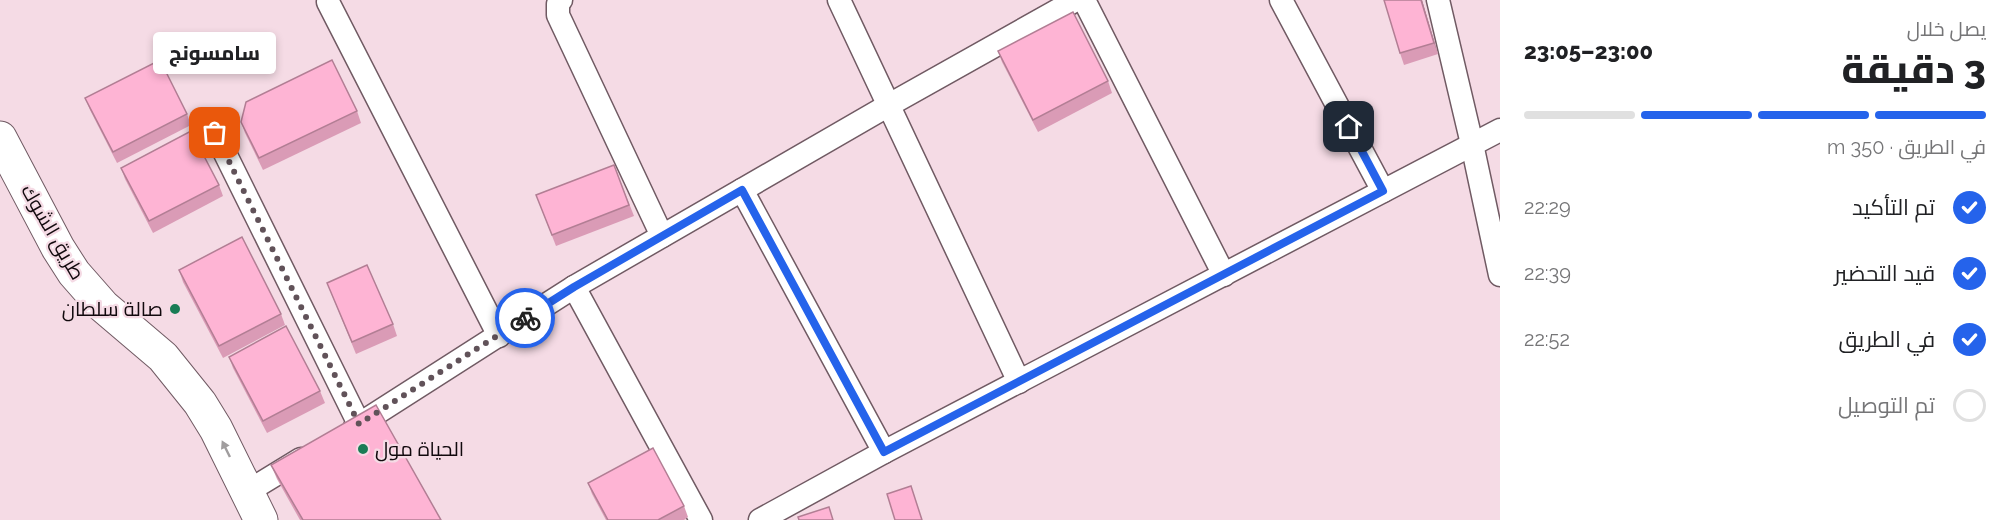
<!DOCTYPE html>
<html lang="ar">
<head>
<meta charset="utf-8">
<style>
	:root { --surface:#fff; --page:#f2f2f2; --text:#202124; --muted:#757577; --line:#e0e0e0; --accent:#2563eb }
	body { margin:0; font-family:Raleway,Cairo,sans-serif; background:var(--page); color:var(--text); direction:rtl; height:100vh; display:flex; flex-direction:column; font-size:22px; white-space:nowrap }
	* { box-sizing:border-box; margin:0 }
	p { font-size:20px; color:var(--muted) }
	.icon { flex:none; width:33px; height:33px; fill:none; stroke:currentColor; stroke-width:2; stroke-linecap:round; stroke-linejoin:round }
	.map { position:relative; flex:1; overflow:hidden; direction:ltr }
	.side { display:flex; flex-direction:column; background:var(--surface); width:510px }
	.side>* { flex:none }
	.pin { position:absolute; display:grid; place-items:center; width:51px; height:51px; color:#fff; margin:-26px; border-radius:12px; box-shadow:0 3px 9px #0006 }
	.courier { position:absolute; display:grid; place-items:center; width:60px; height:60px; margin:-30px; border:4px solid #2563eb; border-radius:50%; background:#fff; color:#222; box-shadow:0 2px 8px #0007 }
	.bubble { position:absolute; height:42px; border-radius:6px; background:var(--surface); box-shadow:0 3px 9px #0003; font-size:20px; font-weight:800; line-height:42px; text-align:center; direction:rtl }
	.overview em { font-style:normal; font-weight:800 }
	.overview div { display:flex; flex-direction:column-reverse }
	.overview { display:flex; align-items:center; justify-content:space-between; height:102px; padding:0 24px }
	h1 { font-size:39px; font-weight:800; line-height:45px }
	.bar { display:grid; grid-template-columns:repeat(4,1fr); gap:9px 6px; align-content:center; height:72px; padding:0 24px }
	.bar i { height:8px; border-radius:4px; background:var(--line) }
	.bar .selected { background:var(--accent) }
	.bar p { grid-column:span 4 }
	ol { padding:0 24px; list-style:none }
	li { display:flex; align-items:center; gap:18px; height:66px }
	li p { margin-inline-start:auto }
	li .icon { padding:6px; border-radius:50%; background:var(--accent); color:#fff; stroke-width:4 }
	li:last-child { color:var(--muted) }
	li i { width:33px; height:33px; border:3px solid var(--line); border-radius:50% }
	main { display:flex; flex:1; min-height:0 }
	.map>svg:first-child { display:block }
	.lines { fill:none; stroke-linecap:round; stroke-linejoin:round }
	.street-casing { stroke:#705a63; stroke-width:25 }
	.primary-casing { stroke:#705a63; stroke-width:35 }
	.street { stroke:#fff; stroke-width:22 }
	.primary { stroke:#fff; stroke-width:33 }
	.wall { fill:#da9bb6 }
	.shaded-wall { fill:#b27e94 }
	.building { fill:#feb4d4; stroke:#b27e94; stroke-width:1.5 }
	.oneway { fill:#a09d9e }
	.done { stroke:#615259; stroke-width:6; stroke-dasharray:0 10.8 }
	.route { stroke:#2563eb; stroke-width:8 }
	.poi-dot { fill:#197c55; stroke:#f5dbe5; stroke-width:2 }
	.labels { text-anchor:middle; stroke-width:4.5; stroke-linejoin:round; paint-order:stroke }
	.street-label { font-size:20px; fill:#11090d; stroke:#f5dbe5 }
	.poi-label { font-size:20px; fill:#11090d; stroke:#f5dbe5; text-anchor:end }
</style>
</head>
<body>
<main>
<section class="side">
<div class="overview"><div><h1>3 دقيقة</h1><p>يصل خلال</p></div><em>23:00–23:05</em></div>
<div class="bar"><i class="selected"></i><i class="selected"></i><i class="selected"></i><i></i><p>في الطريق · 350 m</p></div>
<ol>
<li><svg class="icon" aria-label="check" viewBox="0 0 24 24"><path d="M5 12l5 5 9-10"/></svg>تم التأكيد<p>22:29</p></li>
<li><svg class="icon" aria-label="check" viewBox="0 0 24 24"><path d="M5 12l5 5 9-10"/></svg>قيد التحضير<p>22:39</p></li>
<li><svg class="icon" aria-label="check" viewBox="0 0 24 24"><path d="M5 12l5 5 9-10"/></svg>في الطريق<p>22:52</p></li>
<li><i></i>تم التوصيل</li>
</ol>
</section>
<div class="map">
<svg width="1500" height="520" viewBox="0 0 1500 520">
	<rect width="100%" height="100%" fill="#f5dbe5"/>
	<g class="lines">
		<defs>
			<g id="street">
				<polyline points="561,0 558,4 558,15 662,236"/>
				<polyline points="839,0 1019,382"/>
				<polyline points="1084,0 1224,275"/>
				<polyline points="1281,0 1383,191"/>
				<polyline points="1438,0 1472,144 1500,275"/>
				<polyline points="328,2 499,336"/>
				<polyline points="215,133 359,424"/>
				<polyline points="742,190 884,452"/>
				<polyline points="574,287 701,520"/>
				<polyline points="355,427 574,287 889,105 1076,0"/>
				<polyline points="247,492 301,459"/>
				<polyline points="760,520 884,452 1500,130"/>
			</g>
			<polyline id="primary" points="0,138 58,248 74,273 103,306 163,357 200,403 216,429 261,520"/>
		</defs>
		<use href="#street" class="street-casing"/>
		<use href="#primary" class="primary-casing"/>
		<use href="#street" class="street"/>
		<use href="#primary" class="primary"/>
	</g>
	<g class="wall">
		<polygon points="1422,0 1438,54 1404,65 1400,53"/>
		<polygon points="998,51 1108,81 1112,93 1038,132 1002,62"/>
		<polygon points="85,98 187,114 191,125 117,163 90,110"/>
		<polygon points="357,111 361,123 263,170 245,133 241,122"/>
		<polygon points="614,165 634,216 556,246 536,195"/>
		<polygon points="121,168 219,185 223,196 153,233 125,179"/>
		<polygon points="179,270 281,314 285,325 223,358 183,282"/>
		<polygon points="327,283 393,324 397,336 356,354"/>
		<polygon points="229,357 320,391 325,403 267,433 233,368"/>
		<polygon points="271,465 441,520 300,520 277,479"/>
		<polygon points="588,483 684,506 688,517 684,520 606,520 592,494"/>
	</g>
	<polygon class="shaded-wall" points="1421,0 1422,0 1438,54 1434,43"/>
	<g class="building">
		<polygon points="1384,0 1421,0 1434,43 1400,53"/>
		<polygon points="1073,12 1108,81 1033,120 998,51"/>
		<polygon points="160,60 187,114 113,152 85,98"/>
		<polygon points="332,60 357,111 259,158 241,122 246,102"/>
		<polygon points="191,131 219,185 149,221 121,168"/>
		<polygon points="614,165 629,205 552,235 536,195"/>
		<polygon points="242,237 281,314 219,346 179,270"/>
		<polygon points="367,265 393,324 352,342 327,283"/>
		<polygon points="286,326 320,391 263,421 229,357"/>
		<polygon points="376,405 441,520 303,520 271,465"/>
		<polygon points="653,448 684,506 658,520 608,520 588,483"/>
		<polygon points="911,486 922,520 895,520 887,494"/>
		<polygon points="829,507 833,520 799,520 798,517"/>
	</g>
	<defs><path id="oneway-solid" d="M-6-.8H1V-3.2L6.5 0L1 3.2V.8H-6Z" transform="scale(1.5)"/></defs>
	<use class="oneway" href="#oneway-solid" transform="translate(226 449) rotate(-116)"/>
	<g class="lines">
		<polyline class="done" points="215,133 359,424 525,318"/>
		<polyline class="route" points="525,318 574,287 742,190 884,452 1383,191 1349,127"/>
	</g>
	<g class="poi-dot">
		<circle cx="175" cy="309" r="6"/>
		<circle cx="363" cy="449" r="6"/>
	</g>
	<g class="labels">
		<g class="street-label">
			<text transform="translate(53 232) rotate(60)" y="7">طريق الشوك</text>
		</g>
		<g class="poi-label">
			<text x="163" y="316">صالة سلطان</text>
			<text x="375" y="456" text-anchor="start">الحياة مول</text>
		</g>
	</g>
</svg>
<div class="pin" style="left:215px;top:133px;background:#ea580c"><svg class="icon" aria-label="bag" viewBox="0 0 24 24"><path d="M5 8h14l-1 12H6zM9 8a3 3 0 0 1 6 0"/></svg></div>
<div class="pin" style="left:1349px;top:127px;background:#1f2937"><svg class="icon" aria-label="home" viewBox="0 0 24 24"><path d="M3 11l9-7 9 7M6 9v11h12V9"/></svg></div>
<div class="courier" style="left:525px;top:318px"><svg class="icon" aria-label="bike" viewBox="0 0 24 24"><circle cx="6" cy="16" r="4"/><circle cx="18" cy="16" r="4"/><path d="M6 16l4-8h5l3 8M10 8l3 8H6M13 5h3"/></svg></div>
<div class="bubble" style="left:153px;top:32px;width:123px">سامسونج</div>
</div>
</main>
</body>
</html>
